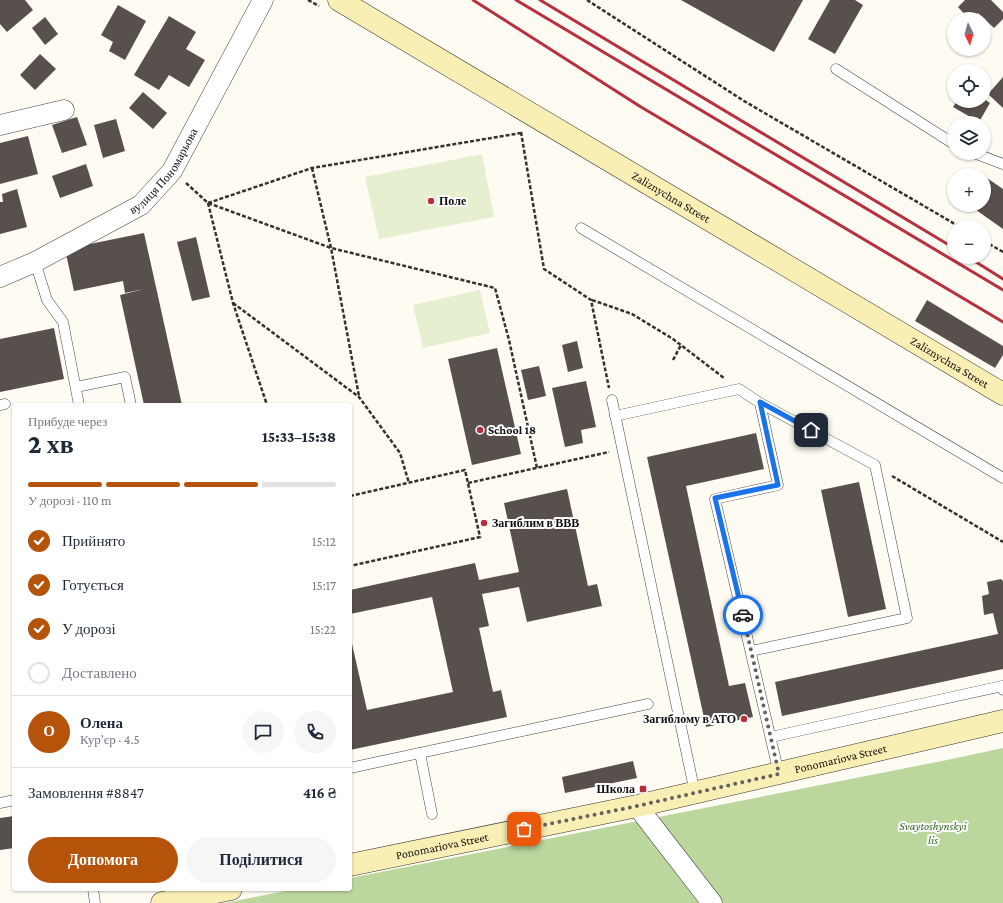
<!DOCTYPE html>
<html lang="uk">
<head>
<meta charset="utf-8">
<style>
	:root { --surface:#fff; --page:#f6f6f7; --text:#1f2937; --muted:#747a83; --line:#e0e1e3; --accent:#b45309 }
	body { margin:0; font-family:"Crimson Pro",serif; background:var(--page); color:var(--text); height:100vh; display:flex; flex-direction:column; font-size:15px; white-space:nowrap }
	* { box-sizing:border-box; margin:0 }
	p { font-size:13px; color:var(--muted) }
	.icon { flex:none; width:22px; height:22px; fill:none; stroke:currentColor; stroke-width:2; stroke-linecap:round; stroke-linejoin:round }
	.map { position:relative; flex:1; overflow:hidden }
	.side { position:absolute; left:12px; top:403px; width:340px; height:488px; display:flex; flex-direction:column; background:var(--surface); border-radius:4px; box-shadow:0 1px 3px #0004 }
	.side>* { flex:none }
	.needle { width:26px; rotate:175deg }
	.buttons { position:absolute; left:947px; top:12px; display:grid; gap:8px }
	.buttons a { display:grid; place-items:center; width:44px; height:44px; border-radius:50%; background:var(--surface); box-shadow:0 1px 3px #0004; font-size:20px }
	.pin { position:absolute; display:grid; place-items:center; width:34px; height:34px; color:#fff; margin:-17px; border-radius:8px; box-shadow:0 2px 6px #0006 }
	.courier { position:absolute; display:grid; place-items:center; width:40px; height:40px; margin:-20px; border:3px solid #1a73e8; border-radius:50%; background:#fff; color:#222; box-shadow:0 1px 5px #0007 }
	.summary em { font-style:normal; font-weight:800 }
	.summary div { display:flex; flex-direction:column-reverse }
	.summary { display:flex; align-items:center; justify-content:space-between; height:68px; padding:0 16px }
	h1 { font-size:26px; font-weight:800; line-height:30px }
	.bar { display:grid; grid-template-columns:repeat(4,1fr); gap:6px 4px; align-content:center; height:48px; padding:0 16px }
	.bar i { height:5px; border-radius:3px; background:var(--line) }
	.bar .current { background:var(--accent) }
	.bar p { grid-column:span 4 }
	.line { display:flex; align-items:center; gap:10px; padding:0 16px; border-top:1px solid var(--line) }
	.line div { flex:1 }
	.round { display:grid; place-items:center; flex:none; width:42px; height:42px; border-radius:21px; background:var(--page) }
	ol { padding:0 16px; list-style:none }
	li { display:flex; align-items:center; gap:12px; height:44px }
	li p { margin-inline-start:auto }
	li .icon { padding:4px; border-radius:50%; background:var(--accent); color:#fff; stroke-width:4 }
	li:last-child { color:var(--muted) }
	li i { width:22px; height:22px; border:2px solid var(--line); border-radius:50% }
	.cta { display:flex; gap:8px; margin-top:auto; padding:8px 16px }
	.cta a { flex:1; height:46px; border-radius:24px; background:var(--accent); color:#fff; font-size:16px; font-weight:800; line-height:46px; text-align:center }
	.cta a+a { background:var(--page); color:var(--text) }
	.map>svg:first-child { display:block }
	.forest { fill:#bbd79e }
	.pitch { fill:#e6efcf }
	.building { fill:#58504d }
	.lines { fill:none; stroke-linecap:round; stroke-linejoin:round }
	.lane-casing { stroke:#434343; stroke-width:11 }
	.street-casing { stroke:#434343; stroke-width:21 }
	.secondary-casing { stroke:#323232; stroke-width:23 }
	.path { stroke:#323232; stroke-width:2.5; stroke-dasharray:4 2; stroke-linecap:butt }
	.lane { stroke:#fff; stroke-width:10 }
	.street { stroke:#fff; stroke-width:20 }
	.secondary { stroke:#f9eeb3; stroke-width:22 }
	.rail { stroke:#b7303e; stroke-width:3 }
	.done { stroke:#63625f; stroke-width:4; stroke-dasharray:0 7.2 }
	.route { stroke:#1a73e8; stroke-width:5 }
	.poi-dot { fill:#b7303e; stroke:#fff; stroke-width:1.5 }
	.labels { text-anchor:middle; stroke-width:4; stroke-linejoin:round; paint-order:stroke }
	.street-label { font-size:12px; fill:#101010; stroke:#fff }
	.poi-label { font-size:12px; font-weight:bold; fill:#101010; stroke:#fff; text-anchor:start }
	.park-label { font-size:12px; font-style:italic; fill:#346423; stroke:#fff }
</style>
</head>
<body>
<div class="map">
<svg width="1003" height="903" viewBox="0 0 1003 903">
	<rect width="100%" height="100%" fill="#fefbf3"/>
	<polygon class="forest" points="1003,748 1003,903 225,903 295,889 350,889 350,878 947,760"/>
	<g class="pitch">
		<polygon points="482,154 494,217 379,239 365,177"/>
		<polygon points="480,290 490,333 423,348 413,305"/>
	</g>
	<g class="building">
		<polygon points="0,0 25,0 33,10 7,32 0,24"/>
		<polygon points="681,0 803,0 774,52"/>
		<polygon points="830,0 855,0 863,5 835,54 808,39"/>
		<polygon points="965,0 991,0 1003,12 1003,19 994,28 978,13 972,19 969,19 958,7"/>
		<polygon points="118,5 146,21 125,60 109,51 113,42 101,35"/>
		<polygon points="169,16 196,32 186,49 205,60 189,87 169,75 159,90 134,75"/>
		<polygon points="45,17 58,34 45,45 32,28"/>
		<polygon points="40,54 56,69 35,90 20,75"/>
		<polygon points="1003,77 1003,108 988,94"/>
		<polygon points="143,92 167,113 153,129 129,108"/>
		<polygon points="984,99 990,103 979,122 953,107 957,101 984,101"/>
		<polygon points="77,117 87,145 62,153 52,125"/>
		<polygon points="116,119 125,151 103,158 94,125"/>
		<polygon points="28,136 38,174 0,184 0,143"/>
		<polygon points="86,164 93,186 60,198 52,176"/>
		<polygon points="984,176 1003,189 1003,229 969,205 984,205"/>
		<polygon points="17,189 27,227 0,234 0,202 3,202 2,194"/>
		<polygon points="144,233 156,287 182,405 144,405 120,295 144,289 125,293 123,281 74,291 65,249"/>
		<polygon points="196,237 210,297 192,301 177,242"/>
		<polygon points="927,300 1003,346 1003,355 995,368 915,321"/>
		<polygon points="54,328 64,379 0,392 0,339"/>
		<polygon points="577,341 583,368 568,372 562,345"/>
		<polygon points="497,348 521,454 472,465 448,359"/>
		<polygon points="539,366 546,396 528,400 521,370"/>
		<polygon points="586,381 596,427 581,430 583,443 565,447 552,388"/>
		<polygon points="756,433 764,469 686,486 729,686 745,683 753,717 706,727 647,457"/>
		<polygon points="859,482 886,609 848,617 821,490"/>
		<polygon points="567,489 588,586 597,584 602,606 527,622 519,587 482,594 489,626 479,628 493,692 501,690 507,717 350,750 350,635 367,710 453,692 432,597 350,614 350,590 475,563 479,580 519,572 504,503"/>
		<polygon points="1001,579 1003,581 1003,669 782,716 775,682 998,634 993,613 984,615 982,596 989,594 987,582"/>
		<polygon points="633,761 637,778 565,793 562,777"/>
		<polygon points="14,816 14,848 0,850 0,818"/>
	</g>
	<g class="lines">
		<defs>
			<g id="lane">
				<polyline points="836,69 954,144"/>
				<polyline points="974,153 1003,164"/>
				<polyline points="581,228 1003,478"/>
				<polyline points="35,262 47,300 63,322 79,405"/>
				<polyline points="76,387 125,377 131,405"/>
				<polyline points="612,400 695,793"/>
				<polyline points="0,405 5,404"/>
				<polyline points="615,416 739,389 760,403 778,485 715,499 779,774"/>
				<polyline points="751,651 907,618 875,465 760,403"/>
				<polyline points="771,737 1002,686 1003,690"/>
				<polyline points="420,753 432,814"/>
				<polyline points="350,768 648,704"/>
				<polyline points="0,803 14,800"/>
				<polyline points="93,889 95,903"/>
			</g>
			<g id="street">
				<polyline points="0,125 64,110"/>
				<path id="s1" d="M0 277 35 262 141 205 172 171 263 0"/>
				<polyline points="637,806 712,903"/>
			</g>
			<g id="secondary">
				<path id="s2" d="M339 0 1003 394"/>
				<path id="s3" d="M350 865 637 806 1003 721"/>
				<polyline points="162,903 231,889"/>
			</g>
		</defs>
		<use href="#lane" class="lane-casing"/>
		<use href="#street" class="street-casing"/>
		<use href="#secondary" class="secondary-casing"/>
		<g class="path">
			<polyline points="308,0 319,6"/>
			<polyline points="587,0 744,101 960,227"/>
			<polyline points="521,132 544,269 591,300 609,388"/>
			<polyline points="312,168 331,248 359,396"/>
			<polyline points="186,183 208,203 331,248 495,288 509,340 537,468"/>
			<polyline points="208,203 312,168 521,133"/>
			<polyline points="208,203 233,303 267,405"/>
			<polyline points="984,241 1003,252"/>
			<polyline points="592,300 632,314 673,339 724,378"/>
			<polyline points="233,303 359,397 400,453 409,483"/>
			<polyline points="673,360 681,345"/>
			<polyline points="892,476 1003,542"/>
			<polyline points="468,483 609,452"/>
			<polyline points="350,496 465,470 480,537 350,566"/>
		</g>
		<use href="#lane" class="lane"/>
		<use href="#street" class="street"/>
		<use href="#secondary" class="secondary"/>
		<g class="rail">
			<polyline points="473,0 641,107 1003,322"/>
			<polyline points="516,0 1003,290"/>
			<polyline points="540,0 954,248"/>
			<polyline points="968,257 1003,279"/>
		</g>
	</g>
	<g class="lines">
		<polyline class="done" points="524,829 637,806 779,774 743,615"/>
		<polyline class="route" points="743,615 715,498 778,485 760,402 811,430"/>
	</g>
	<g class="poi-dot">
		<circle cx="431" cy="201" r="4"/>
		<circle cx="480" cy="430" r="4"/>
		<circle cx="484" cy="523" r="4"/>
		<circle cx="744" cy="719" r="4"/>
		<rect x="639" y="785" width="8" height="8" rx="2"/>
	</g>
	<g class="labels">
		<g class="street-label">
			<text dy="4" stroke="none"><textPath href="#s1" startOffset="199">вулиця Пономарьова</textPath></text>
			<text dy="4" stroke="none"><textPath href="#s2" startOffset="386">Zaliznychna Street</textPath></text>
			<text dy="4" stroke="none"><textPath href="#s2" startOffset="710">Zaliznychna Street</textPath></text>
			<text dy="4" stroke="none"><textPath href="#s3" startOffset="502">Ponomariova Street</textPath></text>
			<text dy="4" stroke="none"><textPath href="#s3" startOffset="94">Ponomariova Street</textPath></text>
		</g>
		<g class="poi-label">
			<text x="439" y="205">Поле</text>
			<text x="488" y="434">School 18</text>
			<text x="492" y="527">Загиблим в ВВВ</text>
			<text x="736" y="723" text-anchor="end">Загиблому в АТО</text>
			<text x="635" y="793" text-anchor="end">Школа</text>
		</g>
		<g class="park-label">
			<text x="933" y="830">Svaytoshynskyi<tspan x="933" dy="14">lis</tspan></text>
		</g>
	</g>
</svg>
<div class="buttons">
<a><svg class="needle" viewBox="-14 -14 28 28"><path d="M0-13l5 13h-10z" fill="#e53935"/><path d="M0 13l5-13h-10z" fill="#747a83"/></svg></a>
<a><svg class="icon" aria-label="locate" viewBox="0 0 24 24"><circle cx="12" cy="12" r="6"/><path d="M12 2v4M12 18v4M2 12h4M18 12h4"/></svg></a>
<a><svg class="icon" aria-label="layers" viewBox="0 0 24 24"><path d="M12 4l9 5-9 5-9-5zM3 14l9 5 9-5"/></svg></a>
<a>+</a>
<a>−</a>
</div>
<div class="pin" style="left:524px;top:829px;background:#ea580c"><svg class="icon" aria-label="bag" viewBox="0 0 24 24"><path d="M5 8h14l-1 12H6zM9 8a3 3 0 0 1 6 0"/></svg></div>
<div class="pin" style="left:811px;top:430px;background:#1f2937"><svg class="icon" aria-label="home" viewBox="0 0 24 24"><path d="M3 11l9-7 9 7M6 9v11h12V9"/></svg></div>
<div class="courier" style="left:743px;top:615px"><svg class="icon" aria-label="car" viewBox="0 0 24 24"><path d="M5 17H2v-5l4-1 3-4h7l3 4 3 1v5h-3M9 17h6M6 11h13"/><circle cx="7" cy="17" r="2"/><circle cx="17" cy="17" r="2"/></svg></div>
<section class="side">
<div class="summary"><div><h1>2 хв</h1><p>Прибуде через</p></div><em>15:33–15:38</em></div>
<div class="bar"><i class="current"></i><i class="current"></i><i class="current"></i><i></i><p>У дорозі · 110 m</p></div>
<ol>
<li><svg class="icon" aria-label="check" viewBox="0 0 24 24"><path d="M5 12l5 5 9-10"/></svg>Прийнято<p>15:12</p></li>
<li><svg class="icon" aria-label="check" viewBox="0 0 24 24"><path d="M5 12l5 5 9-10"/></svg>Готується<p>15:17</p></li>
<li><svg class="icon" aria-label="check" viewBox="0 0 24 24"><path d="M5 12l5 5 9-10"/></svg>У дорозі<p>15:22</p></li>
<li><i></i>Доставлено</li>
</ol>
<div class="line" style="height:72px"><b class="round" style="background:var(--accent);color:#fff">О</b><div><b>Олена</b><p>Кур’єр · 4.5</p></div><a class="round"><svg class="icon" aria-label="chat" viewBox="0 0 24 24"><path d="M4 5h16v11H9l-5 4z"/></svg></a><a class="round"><svg class="icon" aria-label="phone" viewBox="0 0 24 24"><path d="M5 4h4l2 5-3 2q2 4 5 5l2-3 5 2v4C11 20 4 13 5 4z"/></svg></a></div>
<div class="line" style="height:52px"><div>Замовлення #8847</div><b>416 ₴</b></div>
<div class="cta"><a>Допомога</a><a>Поділитися</a></div>
</section>
</div>
</body>
</html>
